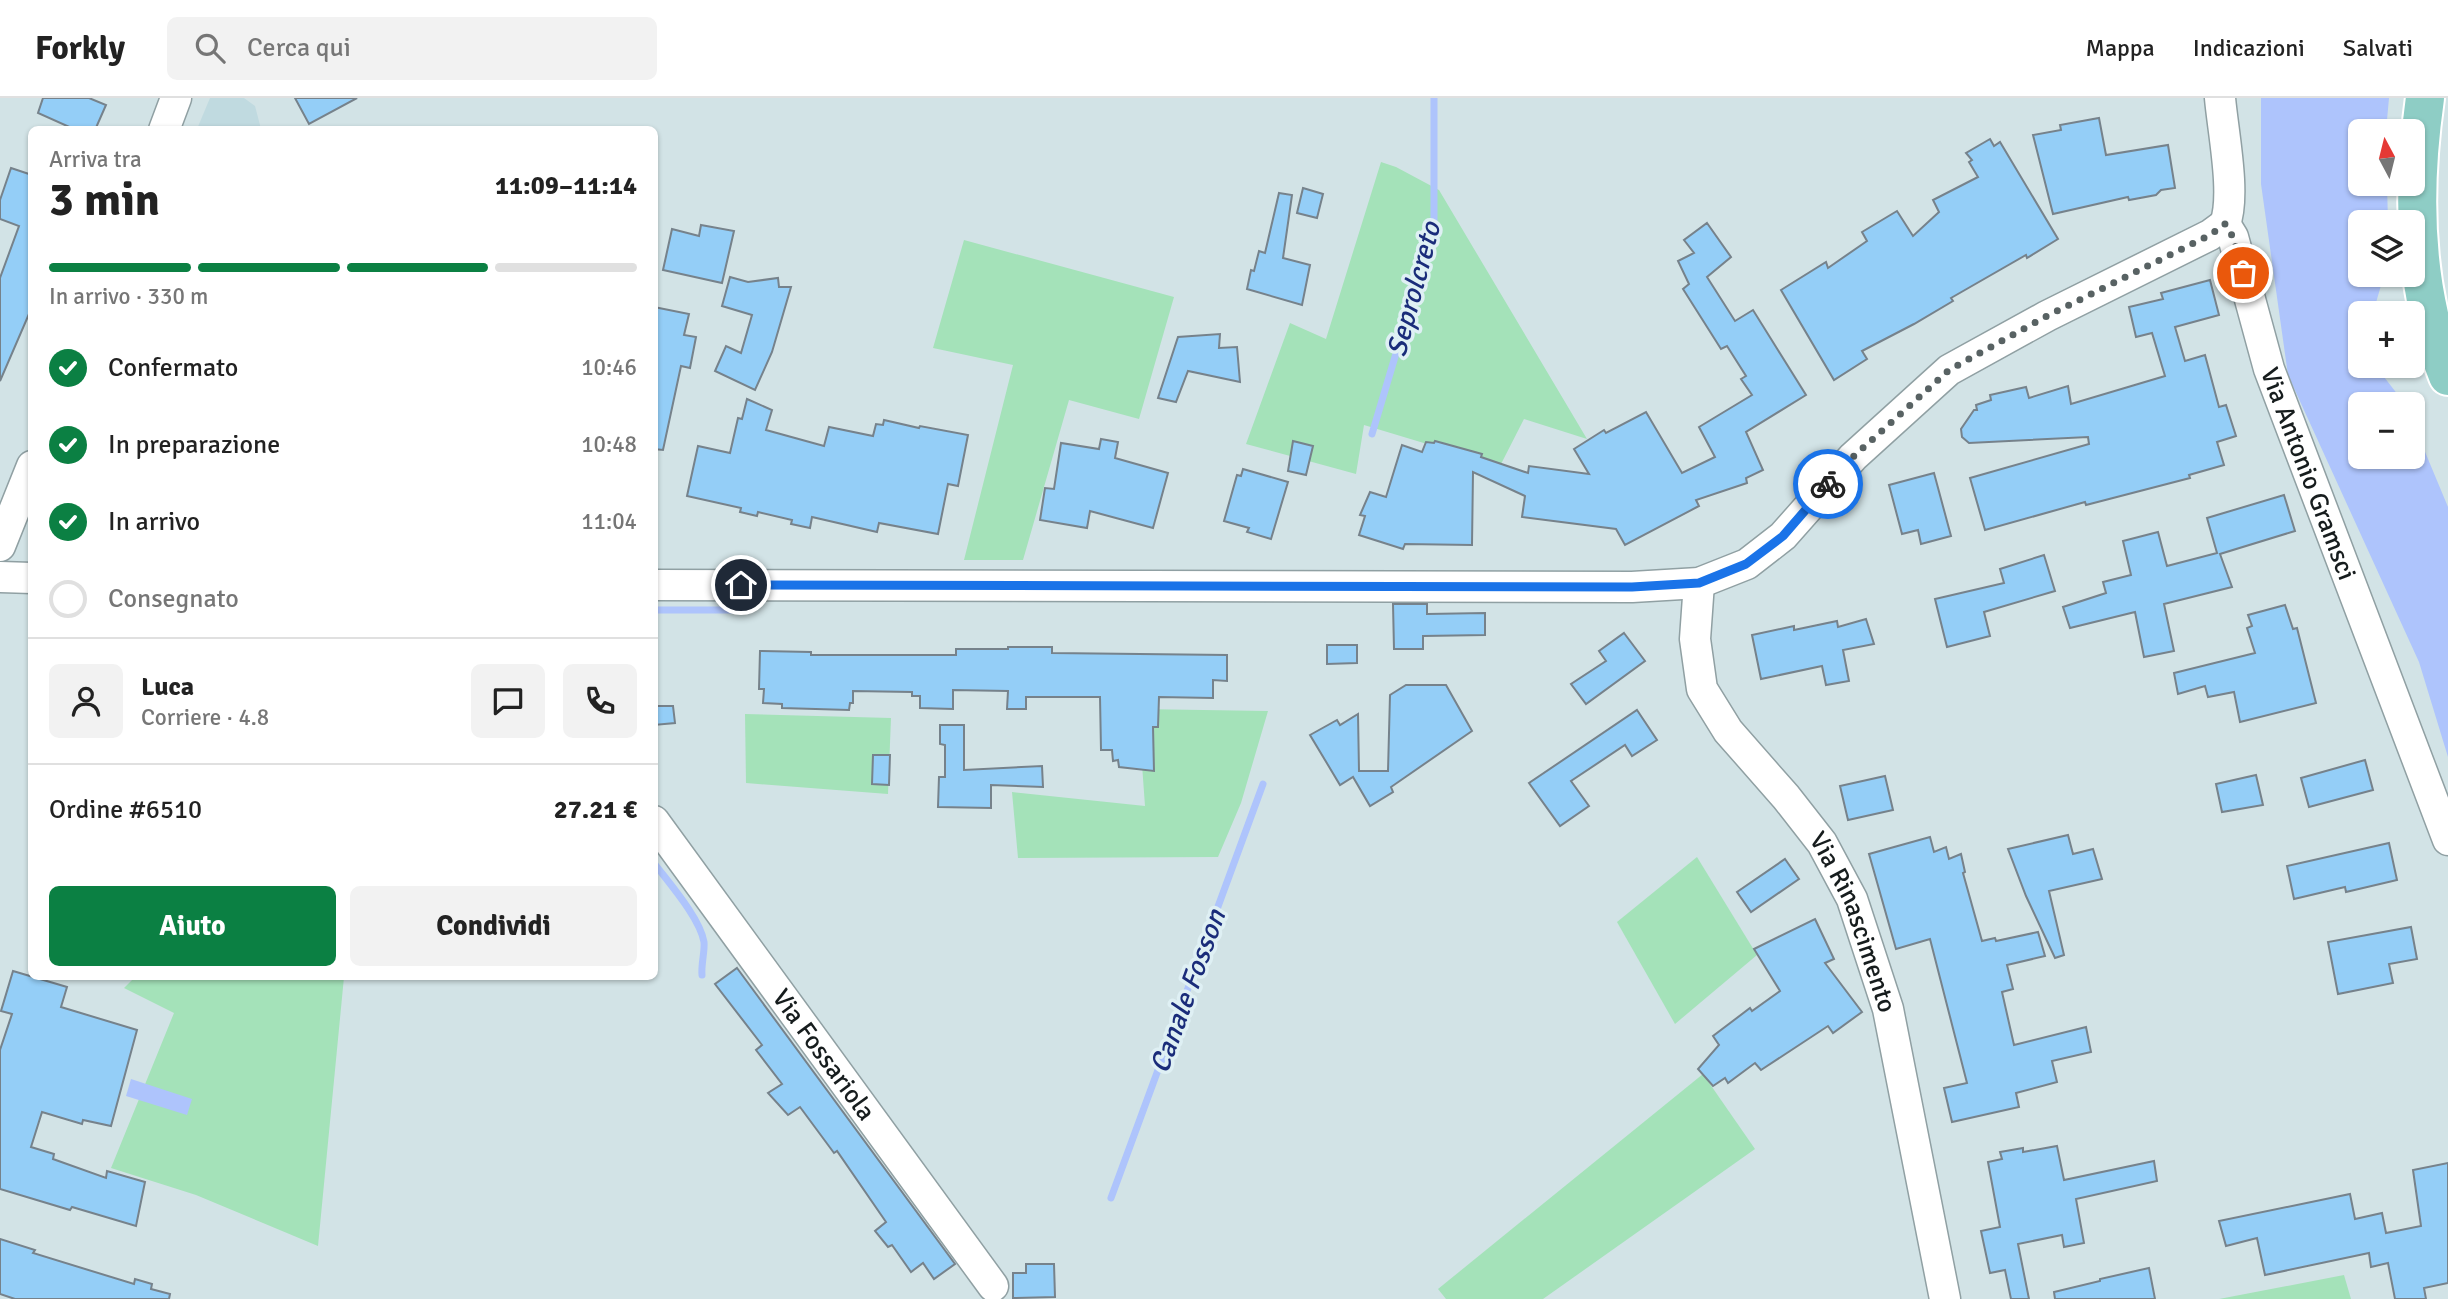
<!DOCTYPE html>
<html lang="it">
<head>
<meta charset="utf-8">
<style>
	:root { --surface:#fff; --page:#f2f2f2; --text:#222; --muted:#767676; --line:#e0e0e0; --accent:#0b8043 }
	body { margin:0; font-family:Signika,sans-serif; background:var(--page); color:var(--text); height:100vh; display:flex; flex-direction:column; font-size:26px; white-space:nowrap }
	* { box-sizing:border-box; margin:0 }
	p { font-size:23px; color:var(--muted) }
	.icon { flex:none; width:38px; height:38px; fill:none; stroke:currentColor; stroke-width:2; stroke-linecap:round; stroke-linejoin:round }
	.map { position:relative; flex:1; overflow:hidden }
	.details { position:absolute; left:28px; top:28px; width:630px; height:854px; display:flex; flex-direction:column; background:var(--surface); border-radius:10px; box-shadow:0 2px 5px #0004 }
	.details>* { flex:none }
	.needle { width:46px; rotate:353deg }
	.controls { position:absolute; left:2348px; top:21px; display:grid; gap:14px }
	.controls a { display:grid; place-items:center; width:77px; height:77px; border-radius:10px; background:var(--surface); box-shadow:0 2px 5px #0004; font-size:35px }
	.pin { position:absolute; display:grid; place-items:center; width:60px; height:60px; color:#fff; margin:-30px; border:4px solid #fff; border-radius:50%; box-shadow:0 2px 7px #0007 }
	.courier { position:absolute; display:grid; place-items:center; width:70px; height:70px; margin:-35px; border:5px solid #1a73e8; border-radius:50%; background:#fff; color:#222; box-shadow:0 2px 9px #0007 }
	.head em { font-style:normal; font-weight:700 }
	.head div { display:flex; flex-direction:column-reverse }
	.head { display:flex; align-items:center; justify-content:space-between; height:119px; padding:0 21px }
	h1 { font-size:46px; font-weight:700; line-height:52px }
	.bar { display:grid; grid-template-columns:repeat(4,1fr); gap:10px 7px; align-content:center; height:84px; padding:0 21px }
	.bar i { height:9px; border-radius:5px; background:var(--line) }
	.bar .current { background:var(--accent) }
	.bar p { grid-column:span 4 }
	.line { display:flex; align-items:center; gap:18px; padding:0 21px; border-top:2px solid var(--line) }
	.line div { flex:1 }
	.round { display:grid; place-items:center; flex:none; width:74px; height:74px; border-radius:10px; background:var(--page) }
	ol { padding:0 21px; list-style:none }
	li { display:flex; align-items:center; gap:21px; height:77px }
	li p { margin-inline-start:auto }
	li .icon { padding:7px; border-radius:50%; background:var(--accent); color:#fff; stroke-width:4 }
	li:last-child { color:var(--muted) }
	li i { width:38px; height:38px; border:4px solid var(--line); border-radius:50% }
	.primary-button { display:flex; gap:14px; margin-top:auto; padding:14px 21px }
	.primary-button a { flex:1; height:80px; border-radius:10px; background:var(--accent); color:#fff; font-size:28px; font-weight:700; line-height:80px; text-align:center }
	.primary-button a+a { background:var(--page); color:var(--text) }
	header { display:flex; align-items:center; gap:42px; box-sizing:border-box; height:98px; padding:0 35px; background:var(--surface); border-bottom:2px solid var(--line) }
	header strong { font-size:33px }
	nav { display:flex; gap:38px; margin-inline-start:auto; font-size:24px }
	.search { width:490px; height:63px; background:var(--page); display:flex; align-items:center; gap:18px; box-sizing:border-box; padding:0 24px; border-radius:10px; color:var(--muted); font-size:26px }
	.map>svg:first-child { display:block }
	.built { fill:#c0dae0 }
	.green { fill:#a4e2b9 }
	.water { fill:#aec4fc }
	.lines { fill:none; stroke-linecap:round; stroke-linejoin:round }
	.stream { stroke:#aec4fc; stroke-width:7 }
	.building { fill:#94cef7; stroke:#76828b; stroke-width:2 }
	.minor-casing { stroke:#90a0a3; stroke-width:33 }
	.major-casing { stroke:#fff; stroke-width:42 }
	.minor { stroke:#fff; stroke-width:30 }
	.major { stroke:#8ecdc5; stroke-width:38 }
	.done { stroke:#586263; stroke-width:7; stroke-dasharray:0 12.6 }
	.route { stroke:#1a73e8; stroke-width:9 }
	.labels { text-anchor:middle; stroke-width:7; stroke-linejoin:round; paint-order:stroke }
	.street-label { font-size:26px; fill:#161c1d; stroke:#dff0f4 }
	.water-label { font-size:28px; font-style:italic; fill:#1a2c7a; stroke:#dff0f4 }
</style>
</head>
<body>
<header>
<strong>Forkly</strong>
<div class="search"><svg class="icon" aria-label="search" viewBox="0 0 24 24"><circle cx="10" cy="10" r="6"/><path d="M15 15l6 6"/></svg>Cerca qui</div>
<nav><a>Mappa</a><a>Indicazioni</a><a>Salvati</a></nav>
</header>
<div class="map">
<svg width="2448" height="1201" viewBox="0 0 2448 1201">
	<rect width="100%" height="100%" fill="#d2e3e6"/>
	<polygon class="built" points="210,0 244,0 255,8 261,31 197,31"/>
	<g class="green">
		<polygon points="1381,64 1396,69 1439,92 1587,341 1524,321 1500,368 1364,327 1356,376 1246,346 1290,225 1326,241"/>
		<polygon points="964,142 1174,199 1139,321 1069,302 1023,462 964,462 1013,267 933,250"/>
		<polygon points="1138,611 1268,613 1241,705 1218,759 1018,760 1012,694 1145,708"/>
		<polygon points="745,616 891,620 888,696 746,685"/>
		<polygon points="1697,759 1757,857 1675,926 1617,824"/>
		<polygon points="135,879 344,879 318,1148 196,1097 111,1070 174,915 124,890"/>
		<polygon points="1703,976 1755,1051 1543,1201 1446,1201 1438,1191"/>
		<polygon points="2344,1177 2351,1201 2219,1201"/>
	</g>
	<g class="water">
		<polygon points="2261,0 2389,0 2386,33 2361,33 2361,86 2387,86 2388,124 2361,124 2361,177 2384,177 2373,215 2361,215 2361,268 2379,268 2381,275 2405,306 2361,306 2361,359 2413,359 2413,325 2448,409 2448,659 2419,564 2288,277 2261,86"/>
		<polygon points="131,981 192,1001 187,1017 126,998"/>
	</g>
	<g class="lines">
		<g class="stream">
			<polyline points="1372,336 1434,128 1434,0"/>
			<polyline points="654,512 748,512"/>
			<path d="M654 765C669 785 700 820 704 844 705 853 701 866 702 877"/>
			<polyline points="1111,1100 1263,686"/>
		</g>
	</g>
	<g class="building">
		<polygon points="43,0 89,0 106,7 95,32 76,32 38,15"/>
		<polygon points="295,0 357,0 309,26"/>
		<polygon points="2099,20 2106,57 2168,47 2175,90 2161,92 2156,97 2129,102 2128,99 2053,116 2033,37 2061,32 2060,27"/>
		<polygon points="1990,41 1994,48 2000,44 2058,141 2027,160 2026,157 1951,200 1953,203 1914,226 1862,253 1867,261 1834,282 1781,192 1826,164 1828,170 1867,143 1862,134 1897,113 1913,138 1939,114 1933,102 1978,79 1969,64 1972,62 1966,55"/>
		<polygon points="11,70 32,77 32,209 0,283 0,180 19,128 0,121 0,102"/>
		<polygon points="1303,90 1323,96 1317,120 1297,115"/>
		<polygon points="1279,95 1292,97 1283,160 1310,167 1302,207 1247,191 1251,172 1254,173 1259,153 1265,155"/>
		<polygon points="1707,125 1731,159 1707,179 1735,223 1753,212 1806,297 1746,334 1763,372 1746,380 1747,385 1696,402 1699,408 1625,447 1616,431 1522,419 1525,398 1473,374 1472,447 1405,446 1403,451 1359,437 1365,418 1360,417 1370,394 1386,399 1402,347 1422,354 1426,344 1434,345 1435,343 1482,356 1481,359 1528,375 1529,368 1589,376 1574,351 1604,332 1606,335 1646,314 1682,375 1715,359 1699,329 1752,297 1741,281 1746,278 1727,248 1721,251 1683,191 1689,186 1678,163 1694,155 1684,142"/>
		<polygon points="701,127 734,133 722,185 663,172 672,131 699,138"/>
		<polygon points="730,179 748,184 778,180 779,189 791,189 772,254 755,292 715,273 726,248 741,255 752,217 722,208"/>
		<polygon points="2210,182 2219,217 2175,229 2185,263 2205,257 2219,309 2226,307 2236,338 2217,344 2224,367 2189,377 2190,380 2086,407 2085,404 1985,432 1970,380 2089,346 2088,339 1969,345 1962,339 1961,331 1974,312 1977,312 1976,307 1991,302 1990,297 2026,289 2029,300 2068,288 2071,306 2165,278 2152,235 2136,239 2129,209 2163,201 2161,195"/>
		<polygon points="654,209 689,216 684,237 696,239 690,270 681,268 663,352 654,351"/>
		<polygon points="1220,236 1219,250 1237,249 1240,284 1188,273 1176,304 1158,300 1178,239"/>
		<polygon points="747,301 772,312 766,332 824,348 829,329 873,338 876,326 883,327 884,322 919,330 920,328 968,337 958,388 948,386 938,436 879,425 877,434 812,419 810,430 791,426 792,422 758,414 757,418 740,414 741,410 687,398 698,348 730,355 738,320 742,321"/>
		<polygon points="1101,341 1118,344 1115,360 1168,375 1153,430 1090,413 1087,430 1040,422 1045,390 1054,391 1061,345 1099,351"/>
		<polygon points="1293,343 1313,348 1306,377 1288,373"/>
		<polygon points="1243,371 1288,384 1271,441 1247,434 1249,430 1224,423 1237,377 1241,378"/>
		<polygon points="1934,375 1951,438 1921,446 1918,432 1902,436 1889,387"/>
		<polygon points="2284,397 2295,433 2220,456 2232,489 2164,506 2174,553 2144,559 2135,514 2070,530 2063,509 2106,495 2103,484 2131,477 2123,443 2158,434 2167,468 2217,455 2207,420"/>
		<polygon points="2044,457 2055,493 1984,514 1990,538 1947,549 1935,501 2004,485 2000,471"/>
		<polygon points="1393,506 1427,506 1427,516 1485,515 1485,537 1423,538 1423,551 1394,551"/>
		<polygon points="2285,507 2293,531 2297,530 2316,605 2240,624 2234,594 2208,599 2205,588 2178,596 2174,575 2255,555 2247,530 2252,528 2248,517"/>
		<polygon points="1866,521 1874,546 1843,552 1849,583 1826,587 1822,568 1761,581 1752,537 1794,528 1794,532 1837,523 1838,529"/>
		<polygon points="1624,535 1645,563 1586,606 1571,586 1606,563 1599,553"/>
		<polygon points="1327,547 1357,547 1357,565 1327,566"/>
		<polygon points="1008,549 1052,549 1052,555 1227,557 1227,583 1213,582 1213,600 1159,599 1158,629 1153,629 1154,673 1119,669 1118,662 1113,663 1112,652 1101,652 1100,599 1026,599 1026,611 1007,611 1008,593 953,592 953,611 920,610 920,598 912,598 912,594 853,593 853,605 850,605 849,612 782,610 782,606 763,605 764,591 759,591 760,553 811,554 811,557 956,557 956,551 1008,551"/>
		<polygon points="1406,587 1446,587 1472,633 1391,689 1393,694 1370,708 1353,679 1340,687 1310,637 1337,622 1340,627 1358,616 1359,673 1388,673 1390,597"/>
		<polygon points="654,608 673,608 675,625 654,627"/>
		<polygon points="1637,612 1657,642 1632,658 1625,647 1571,683 1589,708 1560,728 1529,685"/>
		<polygon points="940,627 964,627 964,672 1042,668 1043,689 991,687 991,710 938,709 939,679 945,679 945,647 940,646"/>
		<polygon points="873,657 890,657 889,687 872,686"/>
		<polygon points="2365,662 2373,692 2309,709 2301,680"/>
		<polygon points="2256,677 2263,707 2222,714 2216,686"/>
		<polygon points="1885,678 1893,712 1848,722 1840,688"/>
		<polygon points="2068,737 2073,756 2093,751 2102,781 2049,793 2064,857 2055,860 2026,798 2008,751"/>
		<polygon points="1930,739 1934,754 1946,749 1949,761 1961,756 1965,774 1963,775 1982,843 1995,840 1996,843 2038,834 2045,858 2007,867 2013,891 2002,894 2014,947 2086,929 2091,954 2052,963 2057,984 2016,995 2019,1009 1952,1024 1944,990 1967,985 1930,841 1896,851 1869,756"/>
		<polygon points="2389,745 2397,782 2346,794 2345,789 2294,801 2287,768"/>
		<polygon points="1785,761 1799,781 1751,814 1737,794"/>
		<polygon points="1815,821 1834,861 1825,865 1862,914 1833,935 1828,928 1761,972 1755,965 1728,985 1725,980 1713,988 1698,971 1719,947 1713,938 1750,910 1752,913 1780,893 1754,851"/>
		<polygon points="2411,829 2417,861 2389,866 2393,885 2338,896 2328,844"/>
		<polygon points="737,870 955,1166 934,1181 923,1165 911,1174 892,1147 888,1149 875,1133 886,1124 837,1053 834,1055 800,1009 788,1017 768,995 782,986 756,952 762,947 715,886"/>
		<polygon points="13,873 67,889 61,909 137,932 111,1028 83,1022 82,1026 42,1014 31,1049 54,1056 53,1061 106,1080 107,1073 145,1084 136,1128 72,1109 70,1112 0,1091 0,952 12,916 1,913"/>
		<polygon points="2057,1048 2064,1082 2154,1063 2157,1083 2076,1101 2084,1145 2064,1149 2062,1137 2018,1146 2029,1201 2011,1201 2005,1172 1990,1175 1981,1133 2000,1129 1988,1064 2002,1061 2000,1054 2023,1050 2023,1054"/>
		<polygon points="2448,1065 2448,1185 2424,1190 2426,1201 2395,1201 2388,1165 2371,1169 2369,1155 2265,1177 2257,1140 2226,1148 2219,1123 2350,1096 2355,1121 2382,1115 2386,1135 2421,1128 2413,1072"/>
		<polygon points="0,1141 35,1152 33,1155 134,1186 135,1181 152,1186 151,1191 170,1196 169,1201 15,1201 0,1196"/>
		<polygon points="1026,1166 1054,1166 1055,1199 1013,1200 1013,1175 1026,1175"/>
		<polygon points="2149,1170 2155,1201 2055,1201 2054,1194 2100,1183 2100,1181"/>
	</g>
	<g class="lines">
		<defs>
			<g id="minor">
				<path d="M2220 0C2223 34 2236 97 2225 126"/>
				<polyline points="164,32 176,0"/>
				<path id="s1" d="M2225 126 2233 139 2269 271 2448 742"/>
				<polyline points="0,448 32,368"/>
				<polyline points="0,479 32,480"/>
				<path id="s2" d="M1699 485 1695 541 1702 591 1728 633 1786 699 1822 745 1852 801 1888 911 1945 1201"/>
				<polyline points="654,487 1632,489 1699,485 1747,466 1783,438 1853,359 1949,272 2047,218 2210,137 2225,126"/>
				<path id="s3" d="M654 723 993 1188"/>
			</g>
			<path id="major" d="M2425 0C2412 91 2413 191 2448 278"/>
		</defs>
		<use href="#minor" class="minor-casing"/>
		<use href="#major" class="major-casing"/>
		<use href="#minor" class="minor"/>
		<use href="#major" class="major"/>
	</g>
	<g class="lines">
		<polyline class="done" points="1828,386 1853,359 1949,272 2047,218 2210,137 2225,126 2233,139 2243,175"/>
		<polyline class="route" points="741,487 1632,489 1699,485 1746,466 1783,438 1828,386"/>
	</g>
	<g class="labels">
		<g class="street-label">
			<text dy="9" stroke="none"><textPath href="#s1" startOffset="264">Via Antonio Gramsci</textPath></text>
			<text dy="9" stroke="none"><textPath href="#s2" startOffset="388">Via Rinascimento</textPath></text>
			<text dy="9" stroke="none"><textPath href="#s3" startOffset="289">Via Fossariola</textPath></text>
		</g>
		<g class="water-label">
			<text transform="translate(1413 191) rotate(-75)" y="10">Seprolcreto</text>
			<text transform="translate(1187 893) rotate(-70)" y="10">Canale Fosson</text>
		</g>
	</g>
</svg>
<div class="controls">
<a><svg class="needle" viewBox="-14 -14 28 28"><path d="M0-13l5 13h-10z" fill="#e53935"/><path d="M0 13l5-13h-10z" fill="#767676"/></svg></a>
<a><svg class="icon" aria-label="layers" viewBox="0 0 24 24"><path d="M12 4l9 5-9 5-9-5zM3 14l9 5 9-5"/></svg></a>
<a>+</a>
<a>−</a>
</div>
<div class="pin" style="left:2243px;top:175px;background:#ea580c"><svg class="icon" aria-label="bag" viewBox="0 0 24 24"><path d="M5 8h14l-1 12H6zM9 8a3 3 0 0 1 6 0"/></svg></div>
<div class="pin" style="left:741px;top:487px;background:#1f2937"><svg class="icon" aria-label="home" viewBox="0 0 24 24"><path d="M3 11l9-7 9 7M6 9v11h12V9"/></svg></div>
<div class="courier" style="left:1828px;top:386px"><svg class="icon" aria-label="bike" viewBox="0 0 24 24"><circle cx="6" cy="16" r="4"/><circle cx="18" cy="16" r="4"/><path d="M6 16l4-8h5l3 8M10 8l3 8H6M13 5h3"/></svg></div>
<section class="details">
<div class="head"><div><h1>3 min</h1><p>Arriva tra</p></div><em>11:09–11:14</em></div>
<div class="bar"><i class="current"></i><i class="current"></i><i class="current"></i><i></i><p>In arrivo · 330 m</p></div>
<ol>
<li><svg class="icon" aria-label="check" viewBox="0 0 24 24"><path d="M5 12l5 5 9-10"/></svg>Confermato<p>10:46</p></li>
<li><svg class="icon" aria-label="check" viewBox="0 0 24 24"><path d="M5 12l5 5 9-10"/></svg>In preparazione<p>10:48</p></li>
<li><svg class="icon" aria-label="check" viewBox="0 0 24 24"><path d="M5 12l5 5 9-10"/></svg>In arrivo<p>11:04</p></li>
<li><i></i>Consegnato</li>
</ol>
<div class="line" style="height:126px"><a class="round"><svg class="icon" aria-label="person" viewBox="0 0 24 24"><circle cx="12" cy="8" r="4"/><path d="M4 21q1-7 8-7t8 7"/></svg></a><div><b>Luca</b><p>Corriere · 4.8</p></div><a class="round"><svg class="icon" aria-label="chat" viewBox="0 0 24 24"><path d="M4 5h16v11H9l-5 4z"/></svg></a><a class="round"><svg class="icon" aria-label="phone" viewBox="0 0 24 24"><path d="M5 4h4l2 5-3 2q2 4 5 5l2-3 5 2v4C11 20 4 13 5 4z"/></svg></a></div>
<div class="line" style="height:91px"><div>Ordine #6510</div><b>27.21 €</b></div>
<div class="primary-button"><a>Aiuto</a><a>Condividi</a></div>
</section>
</div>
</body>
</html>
